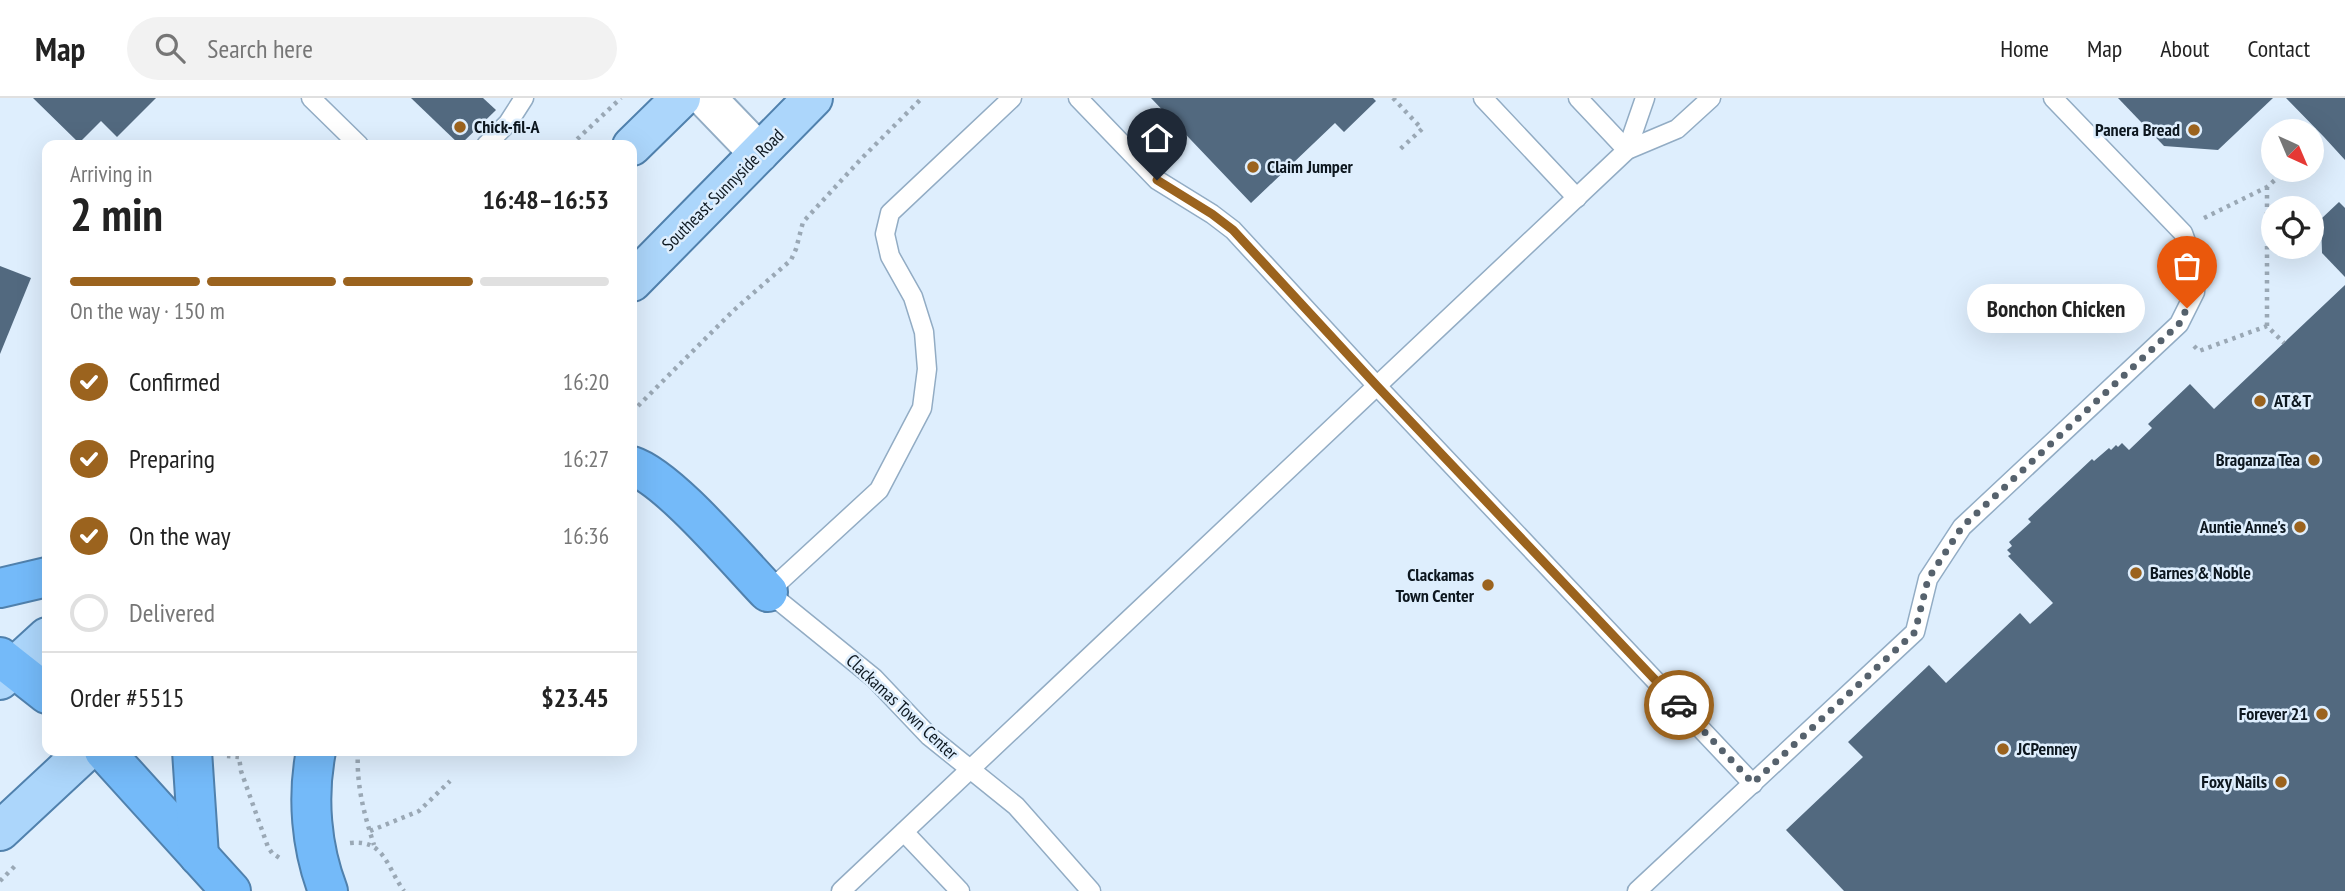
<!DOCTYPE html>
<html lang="en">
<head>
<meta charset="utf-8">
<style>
	:root { --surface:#fff; --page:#f2f2f2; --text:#222; --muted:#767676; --line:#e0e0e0; --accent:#9b631e }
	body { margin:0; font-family:"PT Sans Narrow",sans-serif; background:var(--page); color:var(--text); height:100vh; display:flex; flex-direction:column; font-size:26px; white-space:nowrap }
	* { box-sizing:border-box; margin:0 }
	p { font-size:23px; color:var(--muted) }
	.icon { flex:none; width:38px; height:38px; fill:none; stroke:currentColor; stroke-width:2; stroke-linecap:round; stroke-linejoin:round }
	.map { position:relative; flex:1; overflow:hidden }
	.drawer { position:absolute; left:42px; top:42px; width:595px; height:616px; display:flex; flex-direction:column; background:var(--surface); border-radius:14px; box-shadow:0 7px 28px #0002 }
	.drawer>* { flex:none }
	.needle { width:46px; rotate:136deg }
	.buttons { position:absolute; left:2261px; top:21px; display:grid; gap:14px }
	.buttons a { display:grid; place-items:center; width:63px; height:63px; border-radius:50%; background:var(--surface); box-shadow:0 7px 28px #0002; font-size:35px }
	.pin { position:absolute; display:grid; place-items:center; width:60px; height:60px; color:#fff; margin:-72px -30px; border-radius:50% 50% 50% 0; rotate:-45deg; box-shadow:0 0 7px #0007 }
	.pin .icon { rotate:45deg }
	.courier { position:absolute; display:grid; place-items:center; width:70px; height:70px; margin:-35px; border:5px solid #9b631e; border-radius:50%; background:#fff; color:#222; box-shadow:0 2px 9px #0007 }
	.bubble { position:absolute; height:49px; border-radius:24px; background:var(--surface); box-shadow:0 7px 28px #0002; font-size:23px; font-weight:700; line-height:49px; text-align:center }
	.overview em { font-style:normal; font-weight:700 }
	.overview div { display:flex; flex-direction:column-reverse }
	.overview { display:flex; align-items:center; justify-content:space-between; height:119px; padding:0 28px }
	h1 { font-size:46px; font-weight:700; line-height:52px }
	.bar { display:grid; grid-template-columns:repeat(4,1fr); gap:10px 7px; align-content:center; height:84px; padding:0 28px }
	.bar i { height:9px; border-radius:5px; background:var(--line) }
	.bar .active { background:var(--accent) }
	.bar p { grid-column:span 4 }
	.line { display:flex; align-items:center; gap:18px; padding:0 28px; border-top:2px solid var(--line) }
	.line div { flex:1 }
	ol { padding:0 28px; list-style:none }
	li { display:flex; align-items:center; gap:21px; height:77px }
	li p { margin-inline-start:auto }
	li .icon { padding:7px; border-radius:50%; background:var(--accent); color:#fff; stroke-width:4 }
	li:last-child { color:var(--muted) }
	li i { width:38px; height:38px; border:4px solid var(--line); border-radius:50% }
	header { display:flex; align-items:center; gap:42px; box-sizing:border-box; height:98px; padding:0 35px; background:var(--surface); border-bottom:2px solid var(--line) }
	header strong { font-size:33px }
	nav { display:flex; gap:38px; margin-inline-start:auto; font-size:24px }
	.search { width:490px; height:63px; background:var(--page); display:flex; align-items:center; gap:18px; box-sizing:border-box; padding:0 24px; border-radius:38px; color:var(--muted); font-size:26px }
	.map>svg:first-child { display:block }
	.building { fill:#52697f }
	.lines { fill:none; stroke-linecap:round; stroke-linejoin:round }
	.service-casing { stroke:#92acc4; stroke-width:21 }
	.tertiary-casing { stroke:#92acc4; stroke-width:42 }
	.primary-casing { stroke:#5081ad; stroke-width:42 }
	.motorway-casing { stroke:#5081ad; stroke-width:42 }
	.path { stroke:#9aa8b5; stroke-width:4.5; stroke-dasharray:3.5 5; stroke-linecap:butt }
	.service { stroke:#fff; stroke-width:18 }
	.tertiary { stroke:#fff; stroke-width:38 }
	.primary { stroke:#acd6fb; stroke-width:38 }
	.motorway { stroke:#74baf9; stroke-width:38 }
	.done { stroke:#56626d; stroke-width:7; stroke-dasharray:0 12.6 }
	.route { stroke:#9b631e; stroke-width:9 }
	.poi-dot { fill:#9b631e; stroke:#deeefd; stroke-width:2.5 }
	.labels { text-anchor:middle; stroke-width:5; stroke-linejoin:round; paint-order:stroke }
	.poi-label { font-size:18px; font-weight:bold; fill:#0d171f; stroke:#deeefd; text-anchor:end }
	.street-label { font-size:18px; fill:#0d171f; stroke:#deeefd }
</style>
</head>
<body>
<header>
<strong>Map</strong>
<div class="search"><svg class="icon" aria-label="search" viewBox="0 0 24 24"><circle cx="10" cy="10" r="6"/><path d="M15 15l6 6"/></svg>Search here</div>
<nav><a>Home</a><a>Map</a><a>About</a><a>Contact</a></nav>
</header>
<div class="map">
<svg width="2345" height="793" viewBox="0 0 2345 793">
	<rect width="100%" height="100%" fill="#deeefd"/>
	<g class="building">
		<polygon points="33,0 156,0 117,39 101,23 79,45"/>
		<polygon points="411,0 483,0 496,12 460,47"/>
		<polygon points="1151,0 1373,0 1376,3 1344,34 1335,25 1251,105"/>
		<polygon points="2118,0 2273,0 2218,52 2164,48"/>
		<polygon points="2286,0 2345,0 2345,62 2324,39"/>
		<polygon points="2339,104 2345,110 2345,179 2322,155 2321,121"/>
		<polygon points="0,168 31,180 0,256"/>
		<polygon points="2345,187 2345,793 1844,793 1786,732 1863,659 1848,644 1929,567 1946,585 2020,515 2030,526 2053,505 2008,458 2011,456 2007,452 2012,448 2009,444 2031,424 2028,421 2092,361 2094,363 2109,350 2111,352 2116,347 2118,349 2122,345 2129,352 2152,330 2148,326 2190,286 2214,311"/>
	</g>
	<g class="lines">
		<defs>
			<g id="service">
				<polyline points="311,0 359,47"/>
				<polyline points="1012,0 890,115 885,136 890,158 913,199 924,234 927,271 922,310 879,392 768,494 874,580 929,638 1016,708 1091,793"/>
				<polyline points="1078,0 1157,82 1212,116 1233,132 1377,288 1753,686"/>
				<polyline points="1483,0 1577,100"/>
				<polyline points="1578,0 1627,52"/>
				<polyline points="486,47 508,25 524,0"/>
				<polyline points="1627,52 1645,0"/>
				<polyline points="904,734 960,793"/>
				<polyline points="841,793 1627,52 1677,31 1711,0"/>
				<polyline points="1637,793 1915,534 1928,481 1962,429 2179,226 2195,194 2196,171 2183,135 2053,0"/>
			</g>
			<polyline id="tertiary" points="706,0 759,55"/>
			<g id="primary">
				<polyline points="632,48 681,0"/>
				<polyline points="632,184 813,0"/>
				<polyline points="0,582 47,539"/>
				<polyline points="0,733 86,653"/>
			</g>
			<g id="motorway">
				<path d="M632 368C669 380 738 463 768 494"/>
				<polyline points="0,490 47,479"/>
				<polyline points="0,559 47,596"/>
				<polyline points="104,653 231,793"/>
				<polyline points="192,653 199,758"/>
				<path d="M316 653C307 699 311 749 328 793"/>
			</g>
		</defs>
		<use href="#service" class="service-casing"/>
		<use href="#tertiary" class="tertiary-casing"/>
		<use href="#primary" class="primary-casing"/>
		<use href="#motorway" class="motorway-casing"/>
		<g class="path">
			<polyline points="1393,0 1422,31 1397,54"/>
			<polyline points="571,47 621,0"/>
			<polyline points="2312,50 2324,39"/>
			<polyline points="2204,120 2267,89 2286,72"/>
			<polyline points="2267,228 2267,89"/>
			<polyline points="2194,248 2199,253 2267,228 2284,245"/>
			<polyline points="632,314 733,213 791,162 796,151 803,124 861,61 922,0"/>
			<path d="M358 653C356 686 364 716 374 747"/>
			<polyline points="227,658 239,659 241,673 268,749 272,755 281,761"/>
			<polyline points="370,733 419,713 450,683"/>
			<path d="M350 745C385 741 387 770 404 793"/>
			<polyline points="0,783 15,768"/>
		</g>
		<use href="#service" class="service"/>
		<use href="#tertiary" class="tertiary"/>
		<use href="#primary" class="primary"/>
		<use href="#motorway" class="motorway"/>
	</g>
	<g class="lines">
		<polyline class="done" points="1679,607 1753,685 1915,534 1928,481 1962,429 2179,226 2187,210"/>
		<polyline class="route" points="1157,82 1212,116 1233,132 1377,288 1679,607"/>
	</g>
	<g class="poi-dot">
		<circle cx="460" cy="29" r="7"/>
		<circle cx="2194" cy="32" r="7"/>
		<circle cx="1253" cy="69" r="7"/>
		<circle cx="2260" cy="303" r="7"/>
		<circle cx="2314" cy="362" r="7"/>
		<circle cx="2300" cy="429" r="7"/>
		<circle cx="2136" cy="475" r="7"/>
		<circle cx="1488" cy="487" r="7"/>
		<circle cx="2322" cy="616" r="7"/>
		<circle cx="2003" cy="651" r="7"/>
		<circle cx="2281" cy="684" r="7"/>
	</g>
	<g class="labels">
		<g class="poi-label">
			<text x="474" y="35" text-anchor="start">Chick-fil-A</text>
			<text x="2180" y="38">Panera Bread</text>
			<text x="1267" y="75" text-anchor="start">Claim Jumper</text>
			<text x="2274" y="309" text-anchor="start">AT&amp;T</text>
			<text x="2300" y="368">Braganza Tea</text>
			<text x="2286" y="435">Auntie Anne's</text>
			<text x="2150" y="481" text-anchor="start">Barnes &amp; Noble</text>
			<text x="1474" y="483">Clackamas<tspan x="1474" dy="21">Town Center</tspan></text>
			<text x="2308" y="622">Forever 21</text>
			<text x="2017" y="657" text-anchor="start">JCPenney</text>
			<text x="2267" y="690">Foxy Nails</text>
		</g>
		<g class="street-label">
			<text transform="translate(723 92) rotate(-45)" y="6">Southeast Sunnyside Road</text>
			<text transform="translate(902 609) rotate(43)" y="6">Clackamas Town Center</text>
		</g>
	</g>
</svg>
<div class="buttons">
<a><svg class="needle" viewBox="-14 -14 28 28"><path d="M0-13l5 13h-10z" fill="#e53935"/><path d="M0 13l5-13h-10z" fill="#767676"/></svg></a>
<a><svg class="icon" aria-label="locate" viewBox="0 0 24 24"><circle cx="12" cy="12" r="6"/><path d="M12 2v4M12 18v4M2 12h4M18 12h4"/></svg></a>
</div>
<div class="pin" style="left:2187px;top:210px;background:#ea580c"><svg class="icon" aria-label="bag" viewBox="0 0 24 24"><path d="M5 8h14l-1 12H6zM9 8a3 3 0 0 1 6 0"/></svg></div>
<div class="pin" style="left:1157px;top:82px;background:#1f2937"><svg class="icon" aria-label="home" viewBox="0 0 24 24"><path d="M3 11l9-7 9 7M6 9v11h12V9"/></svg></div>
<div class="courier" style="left:1679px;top:607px"><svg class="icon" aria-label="car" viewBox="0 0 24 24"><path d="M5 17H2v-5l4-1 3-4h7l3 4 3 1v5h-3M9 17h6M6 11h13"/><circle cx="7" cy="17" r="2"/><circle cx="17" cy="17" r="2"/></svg></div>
<div class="bubble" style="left:1967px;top:186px;width:178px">Bonchon Chicken</div>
<section class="drawer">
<div class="overview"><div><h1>2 min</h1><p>Arriving in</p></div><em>16:48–16:53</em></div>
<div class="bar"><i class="active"></i><i class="active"></i><i class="active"></i><i></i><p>On the way · 150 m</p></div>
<ol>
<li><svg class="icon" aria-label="check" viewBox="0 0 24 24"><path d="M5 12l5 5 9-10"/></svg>Confirmed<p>16:20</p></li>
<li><svg class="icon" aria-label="check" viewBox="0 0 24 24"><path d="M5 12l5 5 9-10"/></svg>Preparing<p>16:27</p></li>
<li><svg class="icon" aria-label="check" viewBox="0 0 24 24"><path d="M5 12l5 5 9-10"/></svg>On the way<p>16:36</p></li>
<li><i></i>Delivered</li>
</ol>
<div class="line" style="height:91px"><div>Order #5515</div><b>$23.45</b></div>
</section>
</div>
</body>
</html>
